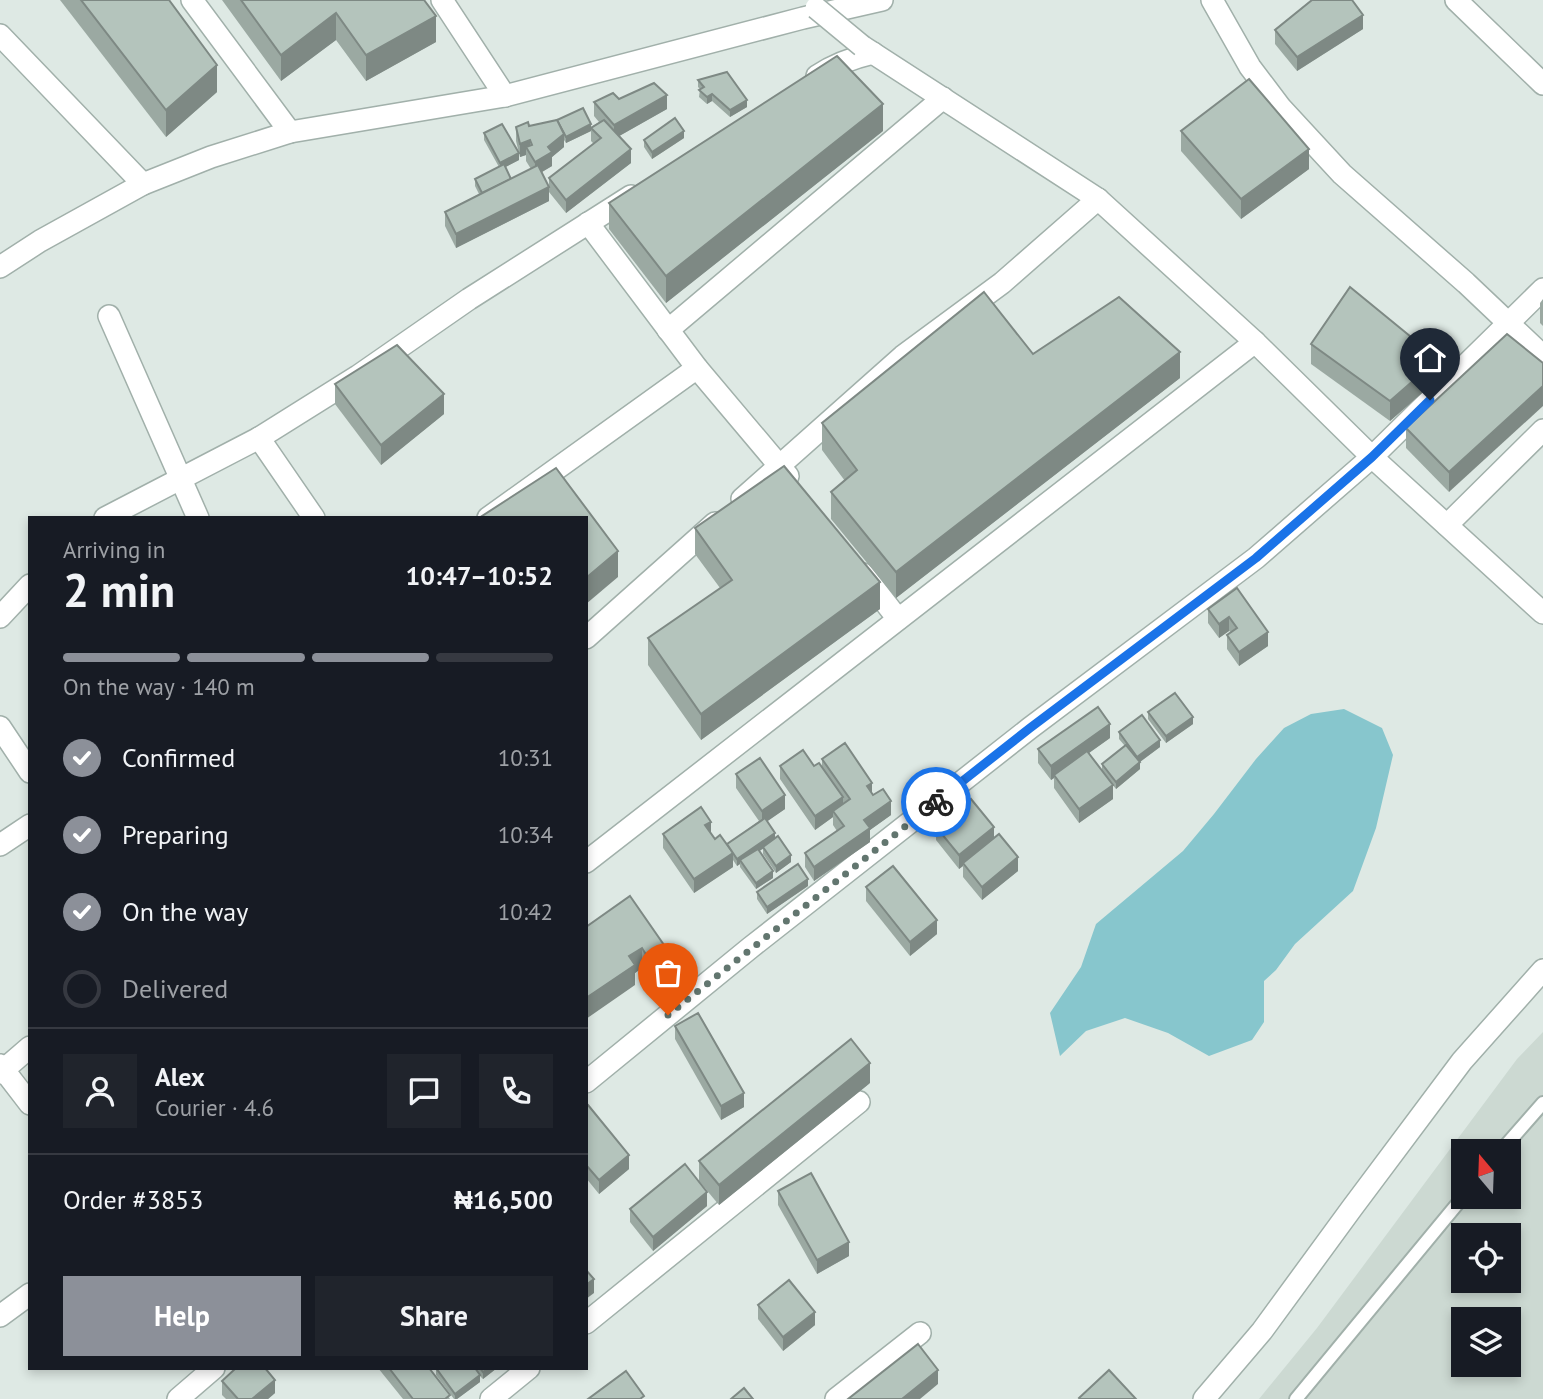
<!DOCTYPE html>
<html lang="en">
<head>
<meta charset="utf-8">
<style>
	:root { --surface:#171b24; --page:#20242c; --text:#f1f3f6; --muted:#9ea1a6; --line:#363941; --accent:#8c9099 }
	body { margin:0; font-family:"PT Sans",sans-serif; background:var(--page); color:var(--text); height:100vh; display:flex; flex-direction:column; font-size:26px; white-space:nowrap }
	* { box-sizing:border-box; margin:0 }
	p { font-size:23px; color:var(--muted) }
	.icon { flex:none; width:38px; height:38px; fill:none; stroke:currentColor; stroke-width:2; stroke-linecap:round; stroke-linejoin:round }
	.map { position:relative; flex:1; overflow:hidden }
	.panel { position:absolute; left:28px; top:516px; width:560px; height:854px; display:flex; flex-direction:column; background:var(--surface); border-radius:0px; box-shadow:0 4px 10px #0003 }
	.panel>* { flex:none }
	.needle { width:46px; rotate:341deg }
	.tools { position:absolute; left:1451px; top:1139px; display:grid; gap:14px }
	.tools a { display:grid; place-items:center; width:70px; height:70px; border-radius:0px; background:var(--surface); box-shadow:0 4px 10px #0003; font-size:35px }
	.pin { position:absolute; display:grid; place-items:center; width:60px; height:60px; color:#fff; margin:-72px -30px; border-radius:50% 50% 50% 0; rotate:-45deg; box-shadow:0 0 7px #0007 }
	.pin .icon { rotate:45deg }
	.courier { position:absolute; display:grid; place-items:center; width:70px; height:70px; margin:-35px; border:5px solid #1a73e8; border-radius:50%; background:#fff; color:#222; box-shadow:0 2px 9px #0007 }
	.summary em { font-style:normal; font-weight:700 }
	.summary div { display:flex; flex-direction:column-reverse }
	.summary { display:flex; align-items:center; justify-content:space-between; height:119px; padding:0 35px }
	h1 { font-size:46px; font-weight:700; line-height:52px }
	.bar { display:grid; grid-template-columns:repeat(4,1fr); gap:10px 7px; align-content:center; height:84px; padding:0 35px }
	.bar i { height:9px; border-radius:5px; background:var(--line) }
	.bar .selected { background:var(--accent) }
	.bar p { grid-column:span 4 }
	.line { display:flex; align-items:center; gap:18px; padding:0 35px; border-top:2px solid var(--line) }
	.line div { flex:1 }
	.round { display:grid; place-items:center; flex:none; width:74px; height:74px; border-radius:0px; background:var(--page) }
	ol { padding:0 35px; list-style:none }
	li { display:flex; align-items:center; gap:21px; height:77px }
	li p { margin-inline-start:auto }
	li .icon { padding:7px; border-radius:50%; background:var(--accent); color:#fff; stroke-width:4 }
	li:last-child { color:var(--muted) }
	li i { width:38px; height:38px; border:4px solid var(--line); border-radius:50% }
	.button { display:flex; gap:14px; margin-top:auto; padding:14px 35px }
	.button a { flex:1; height:80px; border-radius:0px; background:var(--accent); color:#fff; font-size:28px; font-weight:700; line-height:80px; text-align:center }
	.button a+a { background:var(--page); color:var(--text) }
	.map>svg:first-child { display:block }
	.built { fill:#ccd9d2; fill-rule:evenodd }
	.water { fill:#87c6cd }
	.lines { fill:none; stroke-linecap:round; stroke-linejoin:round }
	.lane-casing { stroke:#a1b0aa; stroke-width:16 }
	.street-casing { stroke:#a1b0aa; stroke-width:24 }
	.lane { stroke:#fff; stroke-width:12 }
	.street { stroke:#fff; stroke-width:21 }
	.street-bridge-casing { stroke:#a1b0aa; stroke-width:24; stroke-linecap:butt }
	.street-bridge { stroke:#fff; stroke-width:21 }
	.wall { fill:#9ba9a2 }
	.shaded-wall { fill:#7e8984 }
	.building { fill:#b4c4bc; stroke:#7e8984; stroke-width:2 }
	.done { stroke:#62766f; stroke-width:7; stroke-dasharray:0 12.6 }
	.route { stroke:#1a73e8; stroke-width:9 }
</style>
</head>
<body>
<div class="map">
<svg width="1543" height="1399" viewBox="0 0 1543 1399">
	<rect width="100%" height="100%" fill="#dee9e4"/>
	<path class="built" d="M1543 1032V1399H1259L1317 1328 1517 1059ZM1463 1152H1508V1197H1463ZM1463 1236H1508V1281H1463ZM1463 1320H1508V1365H1463Z"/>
	<polygon class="water" points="1344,709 1382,728 1393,755 1376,828 1353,891 1295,944 1276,970 1264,981 1264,1022 1252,1040 1209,1056 1168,1033 1125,1018 1086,1031 1060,1056 1050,1013 1081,967 1096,924 1183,851 1214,814 1256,759 1284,728 1311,714"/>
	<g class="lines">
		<defs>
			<g id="lane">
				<polyline points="1500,1152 1543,1103"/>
				<polyline points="1296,1399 1463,1197"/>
			</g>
			<g id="street">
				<polyline points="192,0 290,132"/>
				<polyline points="442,0 505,96"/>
				<polyline points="1212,0 1250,67 1281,108 1342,174 1466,283 1543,356"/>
				<polyline points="1456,0 1543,84"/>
				<polyline points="0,35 143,184"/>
				<polyline points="862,46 1098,199 1255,342 1372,457 1543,613"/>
				<path d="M817 76C835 64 852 58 873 53"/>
				<polyline points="588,223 697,368 788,476"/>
				<polyline points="0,267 40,241 143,184 211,157 290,132 505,96 803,18 882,0"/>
				<polyline points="109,316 198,518"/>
				<polyline points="668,330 943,98"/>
				<polyline points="259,438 314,518"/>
				<polyline points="742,499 903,356 1002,283 1098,199"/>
				<polyline points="105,518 259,438 358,376 469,299 631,196"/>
				<polyline points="488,518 697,368"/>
				<polyline points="1447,525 1543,430"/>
				<polyline points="863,574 898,619"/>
				<polyline points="0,617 30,585"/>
				<polyline points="586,638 715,523"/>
				<polyline points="0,727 30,772"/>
				<polyline points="0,845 30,825"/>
				<polyline points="586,862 1255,342"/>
				<polyline points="0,1065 30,1104"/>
				<polyline points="0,1073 30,1047"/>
				<polyline points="586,1082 750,948 1030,728 1256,558 1372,457 1543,289"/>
				<polyline points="0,1316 30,1294"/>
				<polyline points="586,1323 859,1102"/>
				<polyline points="178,1399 214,1368"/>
				<polyline points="491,1399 529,1368"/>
				<polyline points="836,1399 920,1333"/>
				<polyline points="1204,1399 1262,1331 1352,1208 1462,1061 1543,970"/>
			</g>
		</defs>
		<use href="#lane" class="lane-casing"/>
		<use href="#street" class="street-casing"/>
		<use href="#lane" class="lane"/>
		<use href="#street" class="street"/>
		<defs>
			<polyline id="street-bridge" points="816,8 862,46"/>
		</defs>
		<use href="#street-bridge" class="street-bridge-casing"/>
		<use href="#street-bridge" class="street-bridge"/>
	</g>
	<g class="wall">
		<polygon points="60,0 169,0 217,92 166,137"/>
		<polygon points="222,0 424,0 436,42 366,81 336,40 281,81"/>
		<polygon points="1363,29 1297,71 1275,44 1275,30"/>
		<polygon points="698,80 747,107 730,117 712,101 707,104 699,97 700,89 698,87"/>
		<polygon points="619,99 667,109 619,136 631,163 566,213 549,192 549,178 594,144 591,141 591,131 566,143 564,140 564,147 552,157 552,166 542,172 549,201 456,248 445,226 445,212 479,194 475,186 475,179 499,167 484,140 484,133 519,160 505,167 511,179 531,169 526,161 526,155 520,157 516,141 516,127 529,126 591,127 599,122 594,116 594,102"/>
		<polygon points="883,131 666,303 609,229 609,203"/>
		<polygon points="1181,131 1309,169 1241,219 1181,151"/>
		<polygon points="684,138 652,159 644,147 644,140"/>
		<polygon points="1543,299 1543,326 1540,323 1540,303"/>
		<polygon points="1507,334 1449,492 1406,448 1406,428"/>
		<polygon points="1311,344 1438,379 1390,421 1311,364"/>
		<polygon points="1033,354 1180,378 896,598 831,519 831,492 845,481 822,450 822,423"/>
		<polygon points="335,384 444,414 381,465 335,404"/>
		<polygon points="695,528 880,609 701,740 648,665 648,638 720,588 695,554"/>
		<polygon points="1237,588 1268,646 1239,666 1227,649 1227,635 1231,632 1229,631 1219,638 1208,623 1208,609"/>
		<polygon points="1148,712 1193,724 1166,743 1148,719"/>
		<polygon points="1119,732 1160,747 1140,762 1140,769 1116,789 1107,778 1113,799 1079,823 1054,788 1054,778 1051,780 1038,763 1038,749 1110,738 1089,753 1102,771 1102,764 1125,746 1119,739"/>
		<polygon points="822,759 872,794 891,815 870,830 870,842 814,881 805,867 805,853 837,831 833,825 833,817 815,830 780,779 780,766 822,767"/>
		<polygon points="736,774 785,809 767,821 775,838 791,862 776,873 763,854 763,849 759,851 773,878 756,889 740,867 740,864 737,866 733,860 733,867 694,893 663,848 663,834 711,833 715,839 727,844 759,821 736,788"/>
		<polygon points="936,827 994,838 1018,871 982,900 963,877 963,866 959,869 936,840"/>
		<polygon points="808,886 767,914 757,899 757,892"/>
		<polygon points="866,887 937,934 910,956 866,901"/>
		<polygon points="630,896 664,965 647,977 642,968 635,973 635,985"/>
		<polygon points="675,1026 744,1107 721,1120 675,1039"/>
		<polygon points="870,1083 719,1205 699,1181 699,1161"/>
		<polygon points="586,1106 629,1169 599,1194 586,1178"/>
		<polygon points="778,1191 849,1256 817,1274 778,1205"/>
		<polygon points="707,1206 653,1251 630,1222 630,1209"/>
		<polygon points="758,1305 815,1325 783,1351 758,1319"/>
		<polygon points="378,1368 429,1368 450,1399 403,1399"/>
		<polygon points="436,1368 497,1368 483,1379 480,1376 480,1382 457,1399 454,1399 436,1375"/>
		<polygon points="222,1381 275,1393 268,1399 226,1399 222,1395"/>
	</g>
	<g class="shaded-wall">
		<polygon points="336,13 336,40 281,81 281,55"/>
		<polygon points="1363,15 1363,29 1297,71 1297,57"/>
		<polygon points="436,16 436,42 366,81 366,55"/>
		<polygon points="217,65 217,92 166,137 166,110"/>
		<polygon points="712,94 712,101 707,104 707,97"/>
		<polygon points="667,95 667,109 614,139 614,125"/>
		<polygon points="747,100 747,107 730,117 730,110"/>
		<polygon points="883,104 883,131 666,303 666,276"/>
		<polygon points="591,124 591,131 566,143 566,137"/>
		<polygon points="684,131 684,138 652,159 652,152"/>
		<polygon points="564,134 564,147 552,157 552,166 535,176 535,162 548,147"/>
		<polygon points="530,140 530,153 526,147 526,155 520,157 520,144"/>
		<polygon points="631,149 631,163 566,213 566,200"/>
		<polygon points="1309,149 1309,169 1241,219 1241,199"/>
		<polygon points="519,153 519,160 500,170 500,163"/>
		<polygon points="549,187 549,201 456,248 456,234"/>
		<polygon points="1180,352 1180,378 896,598 896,572"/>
		<polygon points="1438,359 1438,379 1390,421 1390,401"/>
		<polygon points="1543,386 1543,406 1449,492 1449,472"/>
		<polygon points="444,394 444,414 381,465 381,445"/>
		<polygon points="618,551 618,577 586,604 586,578"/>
		<polygon points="880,582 880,609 701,740 701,714"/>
		<polygon points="1229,617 1229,631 1219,638 1219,624"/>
		<polygon points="1268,632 1268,646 1239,666 1239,652"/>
		<polygon points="1193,717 1193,724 1166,743 1166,736"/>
		<polygon points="1110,724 1110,738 1055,777 1054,775 1054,778 1051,780 1051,766"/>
		<polygon points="1160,740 1160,747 1137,764 1137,757"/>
		<polygon points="1140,762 1140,769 1116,789 1116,782"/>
		<polygon points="872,783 872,796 867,786"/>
		<polygon points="1113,785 1113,799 1079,823 1079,809"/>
		<polygon points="785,795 785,809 762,825 762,811"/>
		<polygon points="843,797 843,810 833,811 833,817 815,830 815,816"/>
		<polygon points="891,801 891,815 870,830 870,842 814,881 814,867 864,820"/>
		<polygon points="711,822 711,835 705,825"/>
		<polygon points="994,827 994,841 963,863 963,866 959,869 959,855"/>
		<polygon points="775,833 775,840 742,863 740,860 740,864 737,866 737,859"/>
		<polygon points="733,853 733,867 694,893 694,879"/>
		<polygon points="791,855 791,862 776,873 776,866"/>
		<polygon points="1018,857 1018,871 982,900 982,887"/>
		<polygon points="773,871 773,878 756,889 756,883"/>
		<polygon points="808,879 808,886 767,914 767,907"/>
		<polygon points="937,920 937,934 910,956 910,942"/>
		<polygon points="664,945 664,965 647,977 647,956"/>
		<polygon points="642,948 642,968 635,973 635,985 586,1019 586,998 629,956"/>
		<polygon points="870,1063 870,1083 719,1205 719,1185"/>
		<polygon points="744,1093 744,1107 721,1120 721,1106"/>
		<polygon points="629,1155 629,1169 599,1194 599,1180"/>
		<polygon points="707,1192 707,1206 653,1251 653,1237"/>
		<polygon points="849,1242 849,1256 817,1274 817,1260"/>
		<polygon points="594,1279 594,1293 586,1299 586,1285"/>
		<polygon points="815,1312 815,1325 783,1351 783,1337"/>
		<polygon points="488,1368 497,1368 483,1379 483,1372"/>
		<polygon points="938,1370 938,1384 920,1399 902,1399"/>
		<polygon points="480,1375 480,1382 457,1399 455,1399 455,1394"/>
		<polygon points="275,1380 275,1393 268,1399 252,1399"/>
	</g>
	<g class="building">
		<polygon points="81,0 169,0 217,65 166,110"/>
		<polygon points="241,0 424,0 436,16 366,55 336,13 281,55"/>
		<polygon points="1312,0 1352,0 1363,15 1297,57 1275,30"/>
		<polygon points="837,56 883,104 666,276 609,203"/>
		<polygon points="727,72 747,100 730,110 712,94 707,97 699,90 704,87 698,80"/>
		<polygon points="1249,79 1309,149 1241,199 1181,131"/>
		<polygon points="654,83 667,95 614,125 594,102 613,93 619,99"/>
		<polygon points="583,108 591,124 566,137 557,120"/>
		<polygon points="675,118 684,131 652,152 644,140"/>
		<polygon points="557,120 564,134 548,147 552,152 535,162 526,147 532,145 530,140 520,144 516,127 528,122 529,126"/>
		<polygon points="604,120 631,149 566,200 549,178 601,138 591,128"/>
		<polygon points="502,124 519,153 500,163 484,133"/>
		<polygon points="504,164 511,179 482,193 475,179"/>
		<polygon points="538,165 549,187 456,234 445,212"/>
		<polygon points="1350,287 1438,359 1390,401 1311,344"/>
		<polygon points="984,292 1033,354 1119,297 1180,352 896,572 831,492 857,470 822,423"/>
		<polygon points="1507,334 1543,363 1543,386 1449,472 1406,428"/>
		<polygon points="397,345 444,394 381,445 335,384"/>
		<polygon points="784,466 880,582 701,714 648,638 732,580 695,528"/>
		<polygon points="556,468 618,551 586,578 586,518 479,518"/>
		<polygon points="1237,588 1268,632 1239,652 1227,635 1237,628 1229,617 1219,624 1208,609"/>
		<polygon points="1175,693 1193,717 1166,736 1148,712"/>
		<polygon points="1098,707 1110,724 1051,766 1038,749"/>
		<polygon points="1142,715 1160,740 1137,757 1119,732"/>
		<polygon points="845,743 872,783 867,786 873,795 883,789 891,801 864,820 870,828 814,867 805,853 844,826 833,811 850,799 822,759"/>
		<polygon points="1126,745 1140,762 1116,782 1102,764"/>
		<polygon points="803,750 814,766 819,763 843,797 815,816 780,766"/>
		<polygon points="1087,751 1113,785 1079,809 1054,775"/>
		<polygon points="760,758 785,795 762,811 736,774"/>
		<polygon points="971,799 994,827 959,855 936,827"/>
		<polygon points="701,807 711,822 705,825 715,839 720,835 733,853 694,879 663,834"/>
		<polygon points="765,818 775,833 737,859 727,844"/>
		<polygon points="999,834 1018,857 982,887 963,863"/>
		<polygon points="778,836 791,855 776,866 763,847"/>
		<polygon points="758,849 773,871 756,883 740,860"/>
		<polygon points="798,864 808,879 767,907 757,892"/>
		<polygon points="893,866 937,920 910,942 866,887"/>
		<polygon points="630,896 664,945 647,956 642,948 629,956 635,965 586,998 586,927"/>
		<polygon points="698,1013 744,1093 721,1106 675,1026"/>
		<polygon points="851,1039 870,1063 719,1185 699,1161"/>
		<polygon points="588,1105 629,1155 599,1180 586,1165 586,1106"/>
		<polygon points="685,1164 707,1192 653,1237 630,1209"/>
		<polygon points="811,1173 849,1242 817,1260 778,1191"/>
		<polygon points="586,1270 594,1279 586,1285"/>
		<polygon points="789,1280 815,1312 783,1337 758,1305"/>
		<polygon points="918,1344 938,1370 902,1399 848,1399"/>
		<polygon points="236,1368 265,1368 275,1380 252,1399 238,1399 222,1381"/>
		<polygon points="389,1368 429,1368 450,1395 445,1399 413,1399"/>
		<polygon points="436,1368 475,1368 480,1375 455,1394"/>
		<polygon points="480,1368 488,1368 483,1372"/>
		<polygon points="1109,1370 1136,1399 1080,1399 1079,1398"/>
		<polygon points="626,1371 644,1396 640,1399 588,1399"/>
		<polygon points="744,1388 753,1399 731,1399"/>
	</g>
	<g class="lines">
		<polyline class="done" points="668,1015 936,802"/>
		<polyline class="route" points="936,802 1030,728 1256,558 1372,457 1430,400"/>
	</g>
</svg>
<div class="tools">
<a><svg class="needle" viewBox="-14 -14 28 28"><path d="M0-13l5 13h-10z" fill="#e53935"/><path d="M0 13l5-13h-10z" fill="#9ea1a6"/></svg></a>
<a><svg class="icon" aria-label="locate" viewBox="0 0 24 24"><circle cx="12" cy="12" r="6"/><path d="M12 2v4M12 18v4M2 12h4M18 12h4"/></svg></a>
<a><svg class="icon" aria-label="layers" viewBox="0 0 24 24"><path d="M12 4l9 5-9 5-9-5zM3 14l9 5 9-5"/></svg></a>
</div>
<div class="pin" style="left:668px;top:1015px;background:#ea580c"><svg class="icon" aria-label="bag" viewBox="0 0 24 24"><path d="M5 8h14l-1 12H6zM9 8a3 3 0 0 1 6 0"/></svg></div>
<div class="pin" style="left:1430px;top:400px;background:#1f2937"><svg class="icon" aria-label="home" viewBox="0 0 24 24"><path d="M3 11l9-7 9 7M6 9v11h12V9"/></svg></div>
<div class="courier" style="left:936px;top:802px"><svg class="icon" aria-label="bike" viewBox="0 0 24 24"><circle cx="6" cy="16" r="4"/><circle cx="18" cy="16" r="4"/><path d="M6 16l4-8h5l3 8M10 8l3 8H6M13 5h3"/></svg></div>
<section class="panel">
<div class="summary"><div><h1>2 min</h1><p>Arriving in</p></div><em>10:47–10:52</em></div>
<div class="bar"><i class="selected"></i><i class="selected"></i><i class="selected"></i><i></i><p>On the way · 140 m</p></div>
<ol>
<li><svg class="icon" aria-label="check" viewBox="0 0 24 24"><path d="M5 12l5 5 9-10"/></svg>Confirmed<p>10:31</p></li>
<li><svg class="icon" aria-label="check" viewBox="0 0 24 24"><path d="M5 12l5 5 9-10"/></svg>Preparing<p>10:34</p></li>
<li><svg class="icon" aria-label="check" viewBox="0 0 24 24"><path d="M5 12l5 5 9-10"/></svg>On the way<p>10:42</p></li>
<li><i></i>Delivered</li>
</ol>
<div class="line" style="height:126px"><a class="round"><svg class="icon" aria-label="person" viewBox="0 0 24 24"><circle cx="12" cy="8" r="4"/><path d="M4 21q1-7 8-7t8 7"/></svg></a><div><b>Alex</b><p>Courier · 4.6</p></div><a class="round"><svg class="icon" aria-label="chat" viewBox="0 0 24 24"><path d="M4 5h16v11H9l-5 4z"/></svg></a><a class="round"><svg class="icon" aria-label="phone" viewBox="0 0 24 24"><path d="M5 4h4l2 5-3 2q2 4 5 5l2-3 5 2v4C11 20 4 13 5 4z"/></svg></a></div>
<div class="line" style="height:91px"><div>Order #3853</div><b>₦16,500</b></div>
<div class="button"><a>Help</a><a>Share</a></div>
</section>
</div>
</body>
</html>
